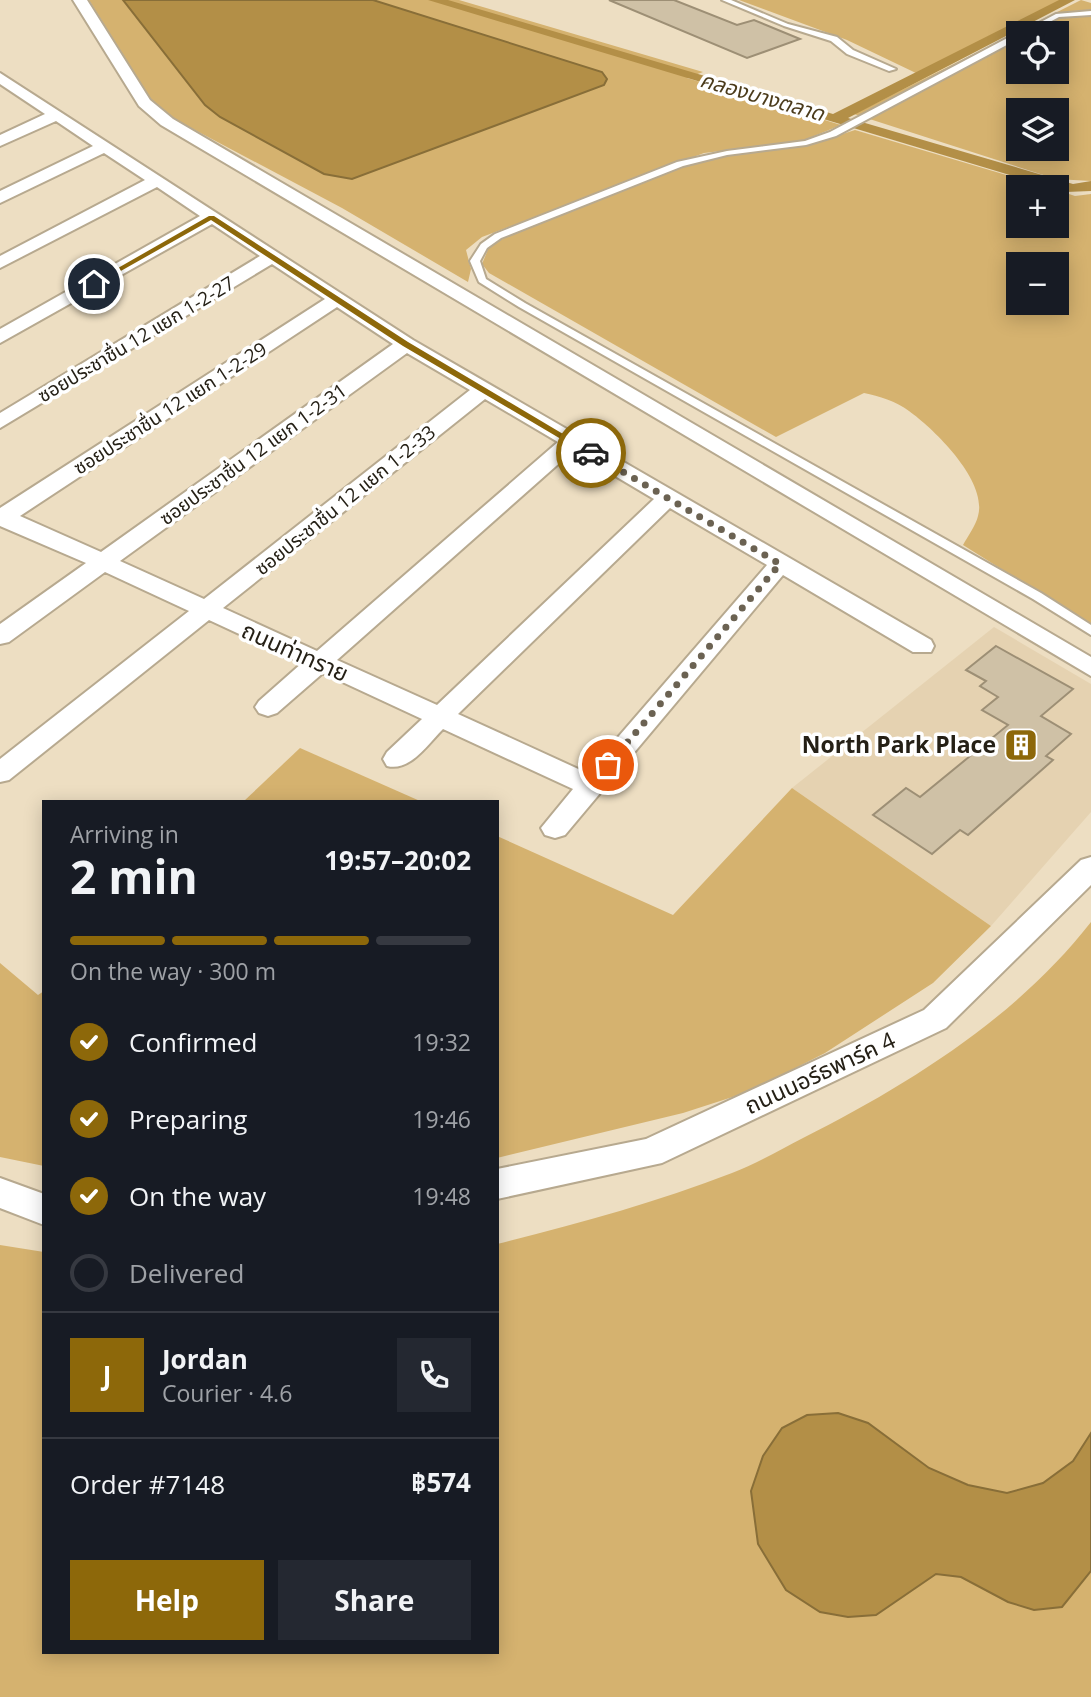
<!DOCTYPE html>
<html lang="en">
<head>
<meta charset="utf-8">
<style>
	:root { --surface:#171b24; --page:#242831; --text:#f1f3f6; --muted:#9ea1a6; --line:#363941; --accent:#8d680a }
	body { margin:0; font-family:"Open Sans","Noto Sans Thai",sans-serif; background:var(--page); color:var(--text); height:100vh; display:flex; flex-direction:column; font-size:26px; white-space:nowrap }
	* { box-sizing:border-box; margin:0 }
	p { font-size:23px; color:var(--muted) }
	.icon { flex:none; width:38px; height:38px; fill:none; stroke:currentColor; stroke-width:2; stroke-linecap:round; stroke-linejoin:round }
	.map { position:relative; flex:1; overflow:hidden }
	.details { position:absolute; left:42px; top:800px; width:457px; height:854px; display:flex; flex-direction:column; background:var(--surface); border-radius:0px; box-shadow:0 4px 18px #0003 }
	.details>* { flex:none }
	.buttons { position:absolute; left:1006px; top:21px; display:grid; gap:14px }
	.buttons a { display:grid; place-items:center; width:63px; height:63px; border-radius:0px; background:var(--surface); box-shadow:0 4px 18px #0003; font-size:35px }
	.pin { position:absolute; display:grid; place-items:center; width:60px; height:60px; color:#fff; margin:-30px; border:4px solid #fff; border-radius:50%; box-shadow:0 2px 7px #0007 }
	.courier { position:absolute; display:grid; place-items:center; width:70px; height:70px; margin:-35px; border:5px solid #8d680a; border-radius:50%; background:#fff; color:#222; box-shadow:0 2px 9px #0007 }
	.overview em { font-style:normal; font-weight:700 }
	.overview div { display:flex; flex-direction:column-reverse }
	.overview { display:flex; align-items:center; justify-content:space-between; height:119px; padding:0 28px }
	h1 { font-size:46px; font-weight:700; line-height:52px }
	.bar { display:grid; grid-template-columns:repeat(4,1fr); gap:10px 7px; align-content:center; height:84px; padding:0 28px }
	.bar i { height:9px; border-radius:5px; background:var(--line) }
	.bar .active { background:var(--accent) }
	.bar p { grid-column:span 4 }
	.line { display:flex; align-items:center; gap:18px; padding:0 28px; border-top:2px solid var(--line) }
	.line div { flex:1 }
	.round { display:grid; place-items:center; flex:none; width:74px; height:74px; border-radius:0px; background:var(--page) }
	ol { padding:0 28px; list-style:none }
	li { display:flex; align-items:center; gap:21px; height:77px }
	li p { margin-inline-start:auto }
	li .icon { padding:7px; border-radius:50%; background:var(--accent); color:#fff; stroke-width:4 }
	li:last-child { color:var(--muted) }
	li i { width:38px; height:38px; border:4px solid var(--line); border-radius:50% }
	.button { display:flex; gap:14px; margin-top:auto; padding:14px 28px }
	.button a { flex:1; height:80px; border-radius:0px; background:var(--accent); color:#fff; font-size:28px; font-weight:700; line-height:80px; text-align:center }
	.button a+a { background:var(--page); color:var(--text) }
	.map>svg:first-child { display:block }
	.built { fill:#e5d2b1 }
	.green { fill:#d5b26f; fill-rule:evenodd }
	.water { fill:#b38f47; stroke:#886e38; stroke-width:2 }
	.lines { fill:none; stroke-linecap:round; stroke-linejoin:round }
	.canal { fill:#b38f47; fill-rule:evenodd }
	.building { fill:#cfc1a6; stroke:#9d8f75; stroke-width:2 }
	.lane-casing { stroke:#b7a98f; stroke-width:4 }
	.street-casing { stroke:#b7a98f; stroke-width:4 }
	.lane { fill:#fff; fill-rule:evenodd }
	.street { fill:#fff; fill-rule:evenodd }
	.route { fill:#8d680a }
	.done { stroke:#6b6252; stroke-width:7; stroke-dasharray:0 12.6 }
	.labels { text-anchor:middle; stroke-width:7; stroke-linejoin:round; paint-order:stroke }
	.far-street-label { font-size:19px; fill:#252016; stroke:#fff }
	.far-water-label { font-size:21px; font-style:italic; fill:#4b3b1b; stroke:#fff }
	.street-label { font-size:23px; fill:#252016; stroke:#fff }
	.poi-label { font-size:23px; font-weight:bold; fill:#252016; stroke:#fff; text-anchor:end }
</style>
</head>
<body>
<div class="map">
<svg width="1091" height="1697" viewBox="0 0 1091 1697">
	<rect width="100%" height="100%" fill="#eddec2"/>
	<polygon class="built" points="994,627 1091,684 1091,812 991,926 792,788"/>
	<g class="green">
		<polygon points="89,0 123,0 205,105 220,117 352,179 604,85 607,79 602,72 373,0 459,0 703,72 687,78 841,125 802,141 704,153 482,237 466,250 471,269 468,282 342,208 178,121 152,101"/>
		<polygon points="739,0 1065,0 918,74 847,40"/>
		<path d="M1081 0 1091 3V181L1056 179 854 114ZM1018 33H1057V72H1018ZM1018 110H1057V149H1018Z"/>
		<path d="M855 130 1047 187H1018V226H1057V190L1075 196 1091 194V625L963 545C968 536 976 525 978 516 988 481 934 429 909 411 896 401 879 396 864 393L776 437 489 273 482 264 489 247 506 237C573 210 642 175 712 158 760 147 808 146 855 130ZM1018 264H1057V303H1018Z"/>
		<polygon points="300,748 420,801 244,801"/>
		<polygon points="792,788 991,926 933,983 825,1053 748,1092 683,1113 497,1158 497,836 673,915"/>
		<path d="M1091 922V1697H0V1245L44 1252V1652H497V1244C576 1224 655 1203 732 1173 756 1164 780 1150 803 1138 910 1084 1017 1017 1091 922Z"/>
		<polygon points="0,963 38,995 44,991 44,1166 0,1157"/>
	</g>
	<g class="water">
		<polygon points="123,0 373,0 602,72 607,79 604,85 352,179 324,174 220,117 205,105"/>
		<polygon points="838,1413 868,1423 929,1468 968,1485 1007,1493 1043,1483 1073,1461 1091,1433 1091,1571 1062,1607 1034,1610 1008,1602 961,1577 936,1574 876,1615 848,1617 820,1612 786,1590 758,1544 751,1491 763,1456 782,1428 807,1415"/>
	</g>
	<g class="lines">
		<polygon class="canal" points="428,0 448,0 833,114 1059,0 1075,0 848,118 1073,184 1091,181 1091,191 1066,192"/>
	</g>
	<g class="building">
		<polygon points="609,0 674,0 737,25 754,20 800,39 747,58"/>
		<polygon points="996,646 1073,689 1041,716 1071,734 1046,756 1053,760 968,835 960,830 932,854 873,815 906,788 920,797 1008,725 982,710 998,697 980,686 986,681 966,670"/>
	</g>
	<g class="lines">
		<defs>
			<g id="lane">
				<polygon points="722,0 731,0 788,24 837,37 853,50 896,69 889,71 847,54 831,41 784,26"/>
				<polygon points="1091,11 1091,15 1059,17 1029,33 1020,33 1056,14"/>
				<polygon points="1015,34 1018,34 1018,39 836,136 806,145 727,155 683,166 501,238 487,248 480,261 486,279 525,303 1041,593 1091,625 1091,635 1033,599 519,307 479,282 470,261 481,244 495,234 677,162 727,151 805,141 830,132"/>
			</g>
			<g id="street">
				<polygon points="73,0 87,0 150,100 173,119 1091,657 1091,676 161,125 139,106"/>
				<path d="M0 73 413 340 931 640 934 646 931 652H913L783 575 565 835 555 838 545 835 541 828 573 789 443 729C428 744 410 772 387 766L383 759 387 752 422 719 323 673 277 713 268 716 259 713 255 707 259 701 302 663 209 620 9 780 0 782V759L189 611 105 572 9 642 0 644V624L86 563 0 526V508L325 299 272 264 0 428V413L260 256 212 224 0 343V329L200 216 157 187 0 268V256L145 180 104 153 0 203V191L93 146 56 121 0 146V135L45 114 0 84ZM337 307 393 344 101 552 20 516ZM407 353 470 390 204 599 120 561ZM485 399 558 442 317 651 223 608ZM573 451 654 499 437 705 337 660ZM670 508 767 565 587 773 458 714Z"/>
				<polygon points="1091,857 1091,885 946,1028 662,1163 497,1199 497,1169 646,1139 924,1010 1081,860"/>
				<polygon points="0,1178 44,1194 44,1225 0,1208"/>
			</g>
		</defs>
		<use href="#lane" class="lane-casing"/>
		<use href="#street" class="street-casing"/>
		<use href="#lane" class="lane"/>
		<use href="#street" class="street"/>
	</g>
	<polygon class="route" points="209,216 214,216 408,342 595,453 588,455 403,346 211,220 96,285 90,284"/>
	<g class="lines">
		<polyline class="done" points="591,453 780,564 608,765"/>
	</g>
	<defs>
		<symbol id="building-square" viewBox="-11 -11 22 22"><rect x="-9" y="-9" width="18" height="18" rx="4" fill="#8d680a" stroke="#fff"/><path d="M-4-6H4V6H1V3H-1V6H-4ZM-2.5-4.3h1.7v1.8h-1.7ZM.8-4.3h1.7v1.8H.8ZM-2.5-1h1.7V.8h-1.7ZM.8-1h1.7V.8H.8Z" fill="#fff"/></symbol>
	</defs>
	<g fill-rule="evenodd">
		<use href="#building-square" x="1002" y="726" width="38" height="38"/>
	</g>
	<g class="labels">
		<g class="far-street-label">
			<text transform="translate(136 339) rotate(-31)" y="7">ซอยประชาชื่น 12 แยก 1-2-27</text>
			<text transform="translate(170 408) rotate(-33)" y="7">ซอยประชาชื่น 12 แยก 1-2-29</text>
			<text transform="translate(253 454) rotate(-36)" y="7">ซอยประชาชื่น 12 แยก 1-2-31</text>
			<text transform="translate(345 500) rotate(-39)" y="7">ซอยประชาชื่น 12 แยก 1-2-33</text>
		</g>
		<g class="far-water-label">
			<text transform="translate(762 97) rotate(16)" y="7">คลองบางตลาด</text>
		</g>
		<g class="street-label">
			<text transform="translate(295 652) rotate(24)" y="8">ถนนท่าทราย</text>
			<text transform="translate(820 1073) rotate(-25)" y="8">ถนนนอร์ธพาร์ค 4</text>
		</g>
		<g class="poi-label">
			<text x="996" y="753">North Park Place</text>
		</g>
	</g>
</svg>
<div class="buttons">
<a><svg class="icon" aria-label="locate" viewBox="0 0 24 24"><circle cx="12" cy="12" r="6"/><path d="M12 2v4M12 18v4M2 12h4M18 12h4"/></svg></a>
<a><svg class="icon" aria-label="layers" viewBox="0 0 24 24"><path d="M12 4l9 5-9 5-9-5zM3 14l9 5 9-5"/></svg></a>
<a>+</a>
<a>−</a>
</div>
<div class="pin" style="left:608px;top:765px;background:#ea580c"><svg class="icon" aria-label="bag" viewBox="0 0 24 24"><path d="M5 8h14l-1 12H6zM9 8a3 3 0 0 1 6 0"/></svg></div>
<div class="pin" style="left:94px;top:284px;background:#1f2937"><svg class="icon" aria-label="home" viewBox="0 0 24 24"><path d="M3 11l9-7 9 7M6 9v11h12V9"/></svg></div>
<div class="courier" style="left:591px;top:453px"><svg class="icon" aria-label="car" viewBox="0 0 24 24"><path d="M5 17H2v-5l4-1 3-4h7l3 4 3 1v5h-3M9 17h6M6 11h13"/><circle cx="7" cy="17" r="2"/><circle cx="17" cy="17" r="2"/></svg></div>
<section class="details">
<div class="overview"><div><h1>2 min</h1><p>Arriving in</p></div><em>19:57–20:02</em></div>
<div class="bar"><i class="active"></i><i class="active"></i><i class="active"></i><i></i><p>On the way · 300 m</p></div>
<ol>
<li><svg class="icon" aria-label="check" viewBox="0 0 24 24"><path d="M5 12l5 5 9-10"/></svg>Confirmed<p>19:32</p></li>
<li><svg class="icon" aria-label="check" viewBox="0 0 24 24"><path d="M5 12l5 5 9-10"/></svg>Preparing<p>19:46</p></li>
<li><svg class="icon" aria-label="check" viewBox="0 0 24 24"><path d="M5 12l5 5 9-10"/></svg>On the way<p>19:48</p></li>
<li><i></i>Delivered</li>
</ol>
<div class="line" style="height:126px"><b class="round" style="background:var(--accent);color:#fff">J</b><div><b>Jordan</b><p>Courier · 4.6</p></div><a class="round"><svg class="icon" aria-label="phone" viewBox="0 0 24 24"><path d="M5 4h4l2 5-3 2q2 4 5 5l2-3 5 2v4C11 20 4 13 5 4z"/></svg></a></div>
<div class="line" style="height:91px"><div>Order #7148</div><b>฿574</b></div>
<div class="button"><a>Help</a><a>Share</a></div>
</section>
</div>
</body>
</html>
